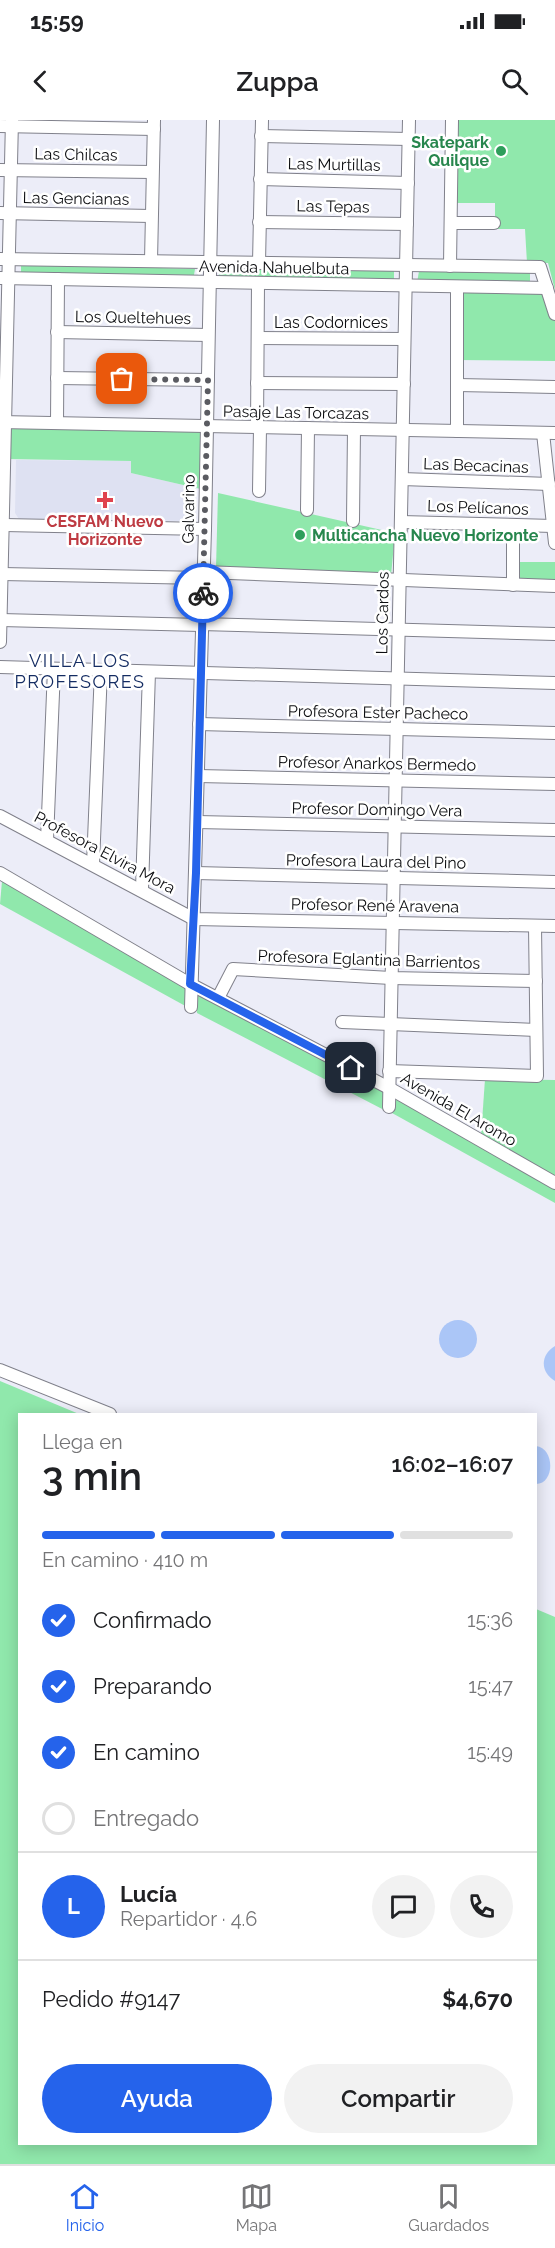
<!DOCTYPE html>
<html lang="es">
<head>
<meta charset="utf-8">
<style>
	:root { --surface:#fff; --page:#f2f2f2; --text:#202124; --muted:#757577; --line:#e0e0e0; --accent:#2563eb }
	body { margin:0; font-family:Raleway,sans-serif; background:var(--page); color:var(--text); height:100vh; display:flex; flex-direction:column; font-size:22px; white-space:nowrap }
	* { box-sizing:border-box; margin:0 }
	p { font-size:20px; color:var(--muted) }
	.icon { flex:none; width:33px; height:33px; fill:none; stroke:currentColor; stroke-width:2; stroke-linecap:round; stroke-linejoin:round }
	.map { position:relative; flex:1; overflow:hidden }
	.sheet { position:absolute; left:18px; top:1293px; width:519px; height:732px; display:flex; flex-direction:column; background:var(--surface); border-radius:0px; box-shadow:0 3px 15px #0003 }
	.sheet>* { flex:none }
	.pin { position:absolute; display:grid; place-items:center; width:51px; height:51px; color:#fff; margin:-26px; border-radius:12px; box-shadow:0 3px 9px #0006 }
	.courier { position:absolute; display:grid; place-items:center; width:60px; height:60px; margin:-30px; border:4px solid #2563eb; border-radius:50%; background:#fff; color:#222; box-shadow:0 2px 8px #0007 }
	.overview em { font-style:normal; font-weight:600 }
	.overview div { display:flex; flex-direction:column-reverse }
	.overview { display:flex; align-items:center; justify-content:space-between; height:102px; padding:0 24px }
	h1 { font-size:39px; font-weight:600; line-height:45px }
	.bar { display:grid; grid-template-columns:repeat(4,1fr); gap:9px 6px; align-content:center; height:72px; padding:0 24px }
	.bar i { height:8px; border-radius:4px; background:var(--line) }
	.bar .selected { background:var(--accent) }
	.bar p { grid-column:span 4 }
	.line { display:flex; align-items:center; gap:15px; padding:0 24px; border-top:2px solid var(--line) }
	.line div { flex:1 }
	.round { display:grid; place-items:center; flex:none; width:63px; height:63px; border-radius:32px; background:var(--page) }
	ol { padding:0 24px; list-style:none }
	li { display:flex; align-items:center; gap:18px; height:66px }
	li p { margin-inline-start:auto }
	li .icon { padding:6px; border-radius:50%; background:var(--accent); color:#fff; stroke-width:4 }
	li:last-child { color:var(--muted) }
	li i { width:33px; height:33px; border:3px solid var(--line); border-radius:50% }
	.button { display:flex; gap:12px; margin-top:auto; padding:12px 24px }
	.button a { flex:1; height:69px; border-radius:36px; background:var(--accent); color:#fff; font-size:24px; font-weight:600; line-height:69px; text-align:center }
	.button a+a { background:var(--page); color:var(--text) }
	.status { display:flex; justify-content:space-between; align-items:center; height:42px; padding:0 30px; background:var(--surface); direction:ltr }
	.status svg { height:16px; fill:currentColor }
	header { display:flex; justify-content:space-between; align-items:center; height:78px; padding:0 24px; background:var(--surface); font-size:27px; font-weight:600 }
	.tab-bar { display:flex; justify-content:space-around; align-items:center; height:84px; border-top:2px solid var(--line); background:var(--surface); font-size:16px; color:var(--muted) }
	.tab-bar a { display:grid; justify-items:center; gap:3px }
	.tab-bar .selected { color:var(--accent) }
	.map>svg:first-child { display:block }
	.built { fill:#dee1f2 }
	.green { fill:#90e8ac }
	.water { fill:#abc6f7 }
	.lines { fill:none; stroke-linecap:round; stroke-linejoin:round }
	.minor-casing { stroke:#80818b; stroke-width:14 }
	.minor { stroke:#fff; stroke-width:12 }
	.done { stroke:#5a5b61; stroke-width:6; stroke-dasharray:0 10.8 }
	.route { stroke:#2563eb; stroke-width:8 }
	.leisure-dot { fill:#2e9e5b; stroke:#fff; stroke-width:2 }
	.health-dot { fill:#e0444e; stroke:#fff; stroke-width:2 }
	.labels { text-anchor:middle; stroke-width:5; stroke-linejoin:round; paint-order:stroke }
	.leisure-label { font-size:16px; font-weight:bold; fill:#27864d; stroke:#fff; text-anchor:end }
	.street-label { font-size:16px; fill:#0c0d10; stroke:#fff }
	.health-label { font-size:16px; font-weight:bold; fill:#be3a42; stroke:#fff }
	.neighbourhood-label { font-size:18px; letter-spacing:1.5px; fill:#142c62; stroke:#fff }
</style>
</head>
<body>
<div class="status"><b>15:59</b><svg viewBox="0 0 49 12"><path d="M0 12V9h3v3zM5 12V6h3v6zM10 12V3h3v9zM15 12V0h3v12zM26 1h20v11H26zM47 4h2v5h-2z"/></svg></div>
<header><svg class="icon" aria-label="back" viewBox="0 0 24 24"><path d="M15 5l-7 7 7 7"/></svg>Zuppa<svg class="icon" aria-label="search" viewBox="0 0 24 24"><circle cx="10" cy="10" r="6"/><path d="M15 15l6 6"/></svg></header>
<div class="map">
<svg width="555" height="2044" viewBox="0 0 555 2044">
	<rect width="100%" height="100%" fill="#ecedf8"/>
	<polygon class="built" points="16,340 131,341 131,353 196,368 195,393 192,401 19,399 15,393"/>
	<g class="green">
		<polygon points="455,0 555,0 555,170 548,143 527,143 525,109 495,109 495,83 455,83"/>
		<polygon points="21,144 195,149 194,155 21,153"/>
		<polygon points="220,150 394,150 394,159 219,156"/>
		<polygon points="419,151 530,152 530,164 417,163"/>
		<polygon points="457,167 547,168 555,194 555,241 457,240"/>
		<polygon points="7,302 207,306 205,370 131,353 131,341 6,339"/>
		<polygon points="218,373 395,413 391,456 216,448"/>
		<polygon points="514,442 555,442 555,466 513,465"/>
		<polygon points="2,761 187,866 189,888 0,784"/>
		<polygon points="195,872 387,972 386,991 197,893"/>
		<polygon points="485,959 555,960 555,1057 481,1016"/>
		<polygon points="392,975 555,1068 555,1083 392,993"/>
		<polygon points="0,1261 79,1294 20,1294 20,2024 536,2024 536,1489 555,1497 555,2044 0,2044"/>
	</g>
	<g class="water">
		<circle cx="458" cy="1219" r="19"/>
		<path d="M555 1226V1261C540 1252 540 1235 555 1226Z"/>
		<path d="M536 1326C555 1328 555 1364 536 1364Z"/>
	</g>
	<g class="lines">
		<defs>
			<g id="minor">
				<polyline points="0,6 154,9"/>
				<polyline points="261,16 409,19"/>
				<polyline points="0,50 152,52"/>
				<polyline points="260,59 408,63"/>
				<polyline points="0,93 151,96"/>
				<polyline points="259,102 407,104"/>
				<polyline points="451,103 494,103"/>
				<polyline points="0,139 540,147 555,194"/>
				<polyline points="151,141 154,0"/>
				<polyline points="259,143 262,0"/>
				<polyline points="450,146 452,0"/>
				<polyline points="0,158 547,168"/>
				<polyline points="457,167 457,311"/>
				<polyline points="57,212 208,215"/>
				<polyline points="258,218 404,219"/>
				<polyline points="57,258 208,260"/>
				<polyline points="257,263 404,264"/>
				<polyline points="457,265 555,267"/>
				<polyline points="0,302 555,313"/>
				<polyline points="57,303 58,159"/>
				<polyline points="257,307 258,163"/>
				<polyline points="543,313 555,423"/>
				<polyline points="402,359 549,364"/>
				<polyline points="259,371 260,308"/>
				<polyline points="307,390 308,308"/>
				<polyline points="353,401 354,309"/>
				<polyline points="401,402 553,406"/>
				<polyline points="4,405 205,409"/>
				<polyline points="203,452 555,466"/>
				<polyline points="2,454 203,458"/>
				<polyline points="513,465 513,405"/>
				<polyline points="1,500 201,505"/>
				<polyline points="201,504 555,514"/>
				<polyline points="0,522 12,0"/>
				<polyline points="0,547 555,563"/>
				<polyline points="199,604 555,613"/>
				<polyline points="198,656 555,664"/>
				<polyline points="0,696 194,799 555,806"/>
				<polyline points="197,702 555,710"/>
				<polyline points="47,720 54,549"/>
				<polyline points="93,744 101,550"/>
				<polyline points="0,753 190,864 389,968 555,1063"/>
				<polyline points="196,753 555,762"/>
				<polyline points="142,769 149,552"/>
				<polyline points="218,878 233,849 391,858 536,861"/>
				<polyline points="191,887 205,409 213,0"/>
				<polyline points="342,902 536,910"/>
				<polyline points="389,951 537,956 535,806"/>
				<polyline points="389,987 409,0"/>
				<polyline points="0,1250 110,1294"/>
			</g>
		</defs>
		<use href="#minor" class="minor-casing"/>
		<use href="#minor" class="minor"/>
	</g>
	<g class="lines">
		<polyline class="done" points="122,259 208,260 203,473"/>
		<polyline class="route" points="203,473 196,753 190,864 351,948"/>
	</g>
	<g class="leisure-dot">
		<circle cx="501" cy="31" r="6"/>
		<circle cx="300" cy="415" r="6"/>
	</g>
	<path class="health-dot" d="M102 371h6v6h6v6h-6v6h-6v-6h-6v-6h6z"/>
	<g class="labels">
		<g class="leisure-label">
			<text x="489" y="28">Skatepark<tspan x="489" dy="18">Quilque</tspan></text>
			<text x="312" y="421" text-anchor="start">Multicancha Nuevo Horizonte</text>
		</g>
		<g class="street-label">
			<text transform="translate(76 34) rotate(1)" y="6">Las Chilcas</text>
			<text transform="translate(334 44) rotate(1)" y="6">Las Murtillas</text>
			<text transform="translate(76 78) rotate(1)" y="6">Las Gencianas</text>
			<text transform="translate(333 86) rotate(1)" y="6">Las Tepas</text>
			<text transform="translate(274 147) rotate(1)" y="6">Avenida Nahuelbuta</text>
			<text transform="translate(133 197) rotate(1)" y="6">Los Queltehues</text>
			<text x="331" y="208">Las Codornices</text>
			<text transform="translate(296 292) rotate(1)" y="6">Pasaje Las Torcazas</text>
			<text transform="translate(476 345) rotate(2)" y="6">Las Becacinas</text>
			<text transform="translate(478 387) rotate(2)" y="6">Los Pelícanos</text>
			<text transform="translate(188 389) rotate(-89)" y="6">Galvarino</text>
			<text transform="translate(382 493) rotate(-89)" y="6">Los Cardos</text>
			<text transform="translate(378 592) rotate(1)" y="6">Profesora Ester Pacheco</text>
			<text transform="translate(377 643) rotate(1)" y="6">Profesor Anarkos Bermedo</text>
			<text transform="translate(377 689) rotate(1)" y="6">Profesor Domingo Vera</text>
			<text transform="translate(105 732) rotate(28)" y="6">Profesora Elvira Mora</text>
			<text transform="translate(376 741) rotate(1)" y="6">Profesora Laura del Pino</text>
			<text transform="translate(375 785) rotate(1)" y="6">Profesor René Aravena</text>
			<text transform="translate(369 839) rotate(2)" y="6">Profesora Eglantina Barrientos</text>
			<text transform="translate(459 989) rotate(30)" y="6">Avenida El Aromo</text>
		</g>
		<g class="health-label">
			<text x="105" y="407">CESFAM Nuevo<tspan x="105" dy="18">Horizonte</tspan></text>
		</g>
		<g class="neighbourhood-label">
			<text x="80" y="547">VILLA LOS<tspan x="80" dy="21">PROFESORES</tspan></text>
		</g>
	</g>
</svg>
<div class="pin" style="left:122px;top:259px;background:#ea580c"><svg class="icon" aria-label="bag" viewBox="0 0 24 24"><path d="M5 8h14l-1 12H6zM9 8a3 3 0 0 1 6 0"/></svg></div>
<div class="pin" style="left:351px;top:948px;background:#1f2937"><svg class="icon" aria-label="home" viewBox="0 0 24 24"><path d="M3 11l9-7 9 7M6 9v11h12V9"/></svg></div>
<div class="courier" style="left:203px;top:473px"><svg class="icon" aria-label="bike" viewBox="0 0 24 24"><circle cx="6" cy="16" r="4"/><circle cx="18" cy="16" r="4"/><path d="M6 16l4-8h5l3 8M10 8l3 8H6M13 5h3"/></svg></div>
<section class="sheet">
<div class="overview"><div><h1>3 min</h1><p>Llega en</p></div><em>16:02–16:07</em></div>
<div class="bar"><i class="selected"></i><i class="selected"></i><i class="selected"></i><i></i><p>En camino · 410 m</p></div>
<ol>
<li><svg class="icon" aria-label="check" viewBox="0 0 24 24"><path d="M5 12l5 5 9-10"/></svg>Confirmado<p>15:36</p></li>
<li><svg class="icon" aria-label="check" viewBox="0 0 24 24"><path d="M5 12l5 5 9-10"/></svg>Preparando<p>15:47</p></li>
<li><svg class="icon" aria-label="check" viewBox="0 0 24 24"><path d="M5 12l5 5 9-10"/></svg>En camino<p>15:49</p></li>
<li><i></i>Entregado</li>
</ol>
<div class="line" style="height:108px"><b class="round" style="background:var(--accent);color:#fff">L</b><div><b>Lucía</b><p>Repartidor · 4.6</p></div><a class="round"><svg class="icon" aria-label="chat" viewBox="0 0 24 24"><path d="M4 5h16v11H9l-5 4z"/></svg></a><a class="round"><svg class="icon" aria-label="phone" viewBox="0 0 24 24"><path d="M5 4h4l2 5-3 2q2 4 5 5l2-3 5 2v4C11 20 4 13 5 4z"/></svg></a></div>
<div class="line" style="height:78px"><div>Pedido #9147</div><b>$4,670</b></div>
<div class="button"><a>Ayuda</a><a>Compartir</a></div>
</section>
</div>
<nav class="tab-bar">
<a class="selected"><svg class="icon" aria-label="home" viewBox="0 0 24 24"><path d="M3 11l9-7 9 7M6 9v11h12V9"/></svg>Inicio</a>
<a><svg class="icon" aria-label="map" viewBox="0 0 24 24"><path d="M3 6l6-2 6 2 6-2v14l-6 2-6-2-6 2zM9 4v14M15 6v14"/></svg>Mapa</a>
<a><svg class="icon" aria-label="saved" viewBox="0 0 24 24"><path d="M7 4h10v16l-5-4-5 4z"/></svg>Guardados</a>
</nav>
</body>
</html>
